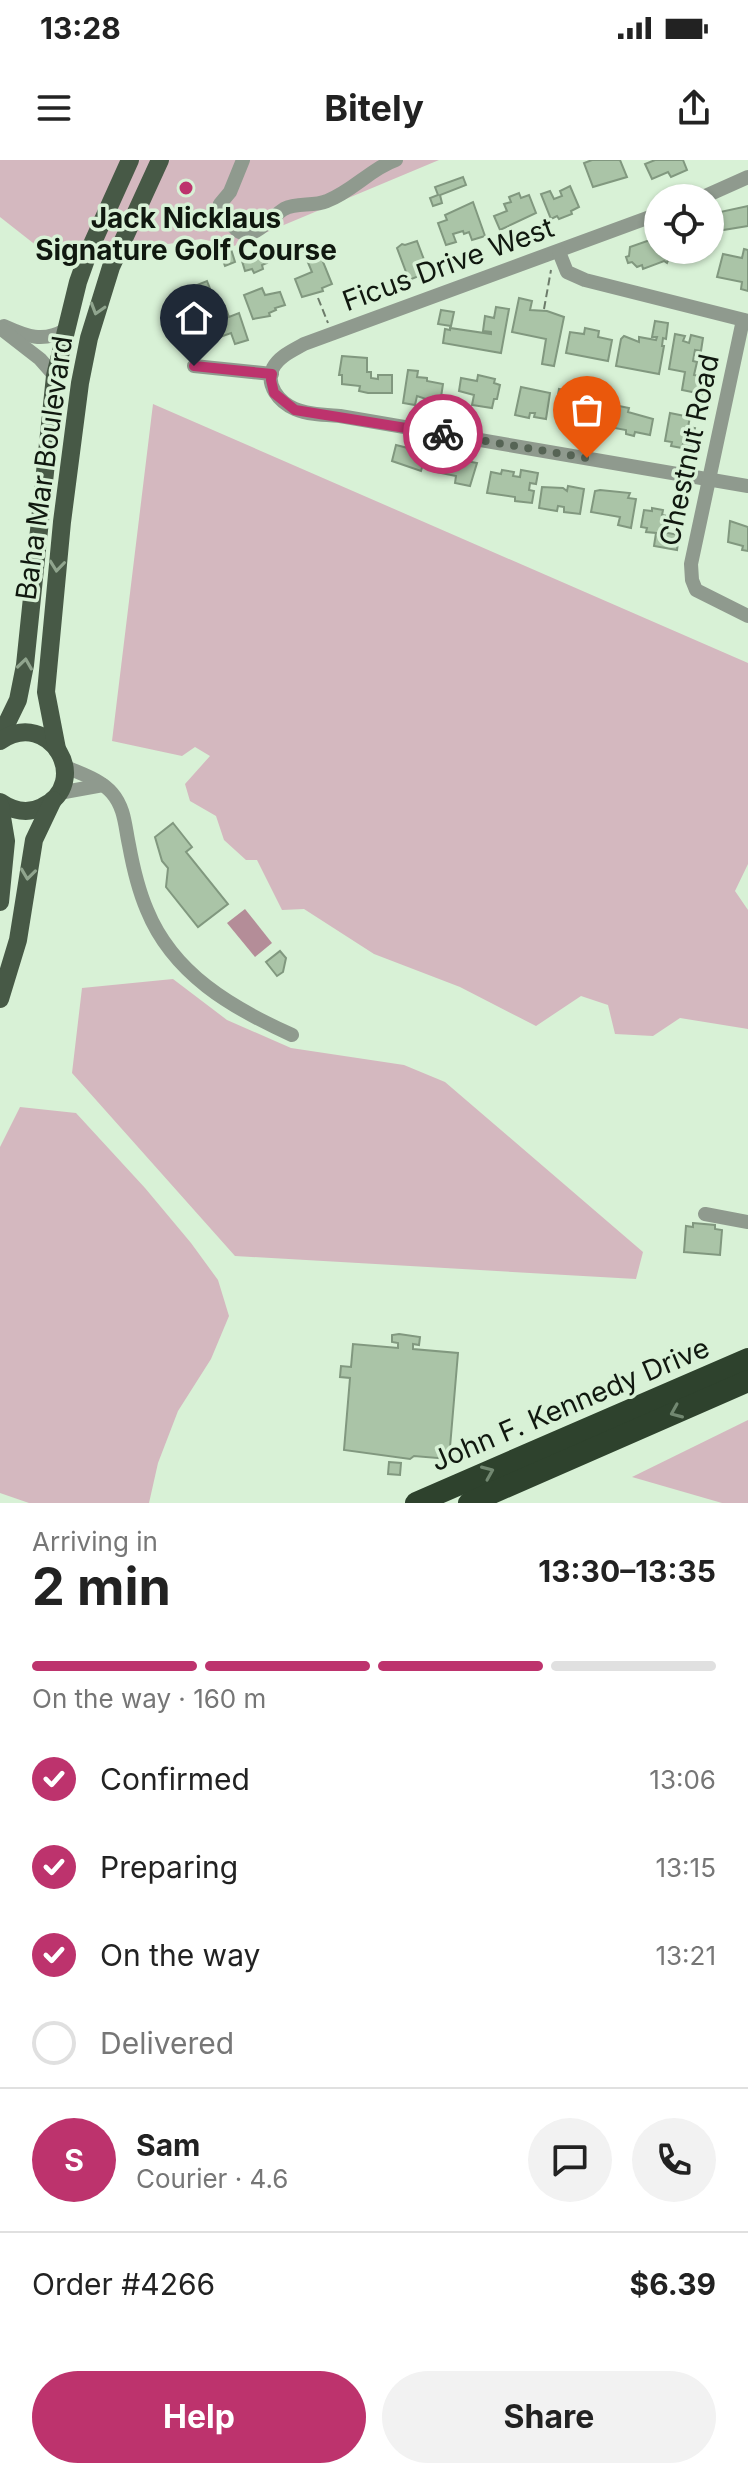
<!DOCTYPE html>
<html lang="en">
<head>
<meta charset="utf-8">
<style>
	:root { --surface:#fff; --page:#f2f2f2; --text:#222; --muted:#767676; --line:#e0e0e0; --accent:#bd336d }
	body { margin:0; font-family:Inter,sans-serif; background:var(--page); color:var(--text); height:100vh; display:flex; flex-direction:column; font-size:30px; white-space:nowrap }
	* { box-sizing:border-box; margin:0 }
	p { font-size:26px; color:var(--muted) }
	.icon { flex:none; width:44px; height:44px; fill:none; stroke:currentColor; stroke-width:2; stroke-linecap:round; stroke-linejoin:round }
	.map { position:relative; height:1343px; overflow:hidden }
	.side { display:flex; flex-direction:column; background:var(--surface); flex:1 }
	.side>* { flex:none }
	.buttons { position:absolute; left:644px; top:24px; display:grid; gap:16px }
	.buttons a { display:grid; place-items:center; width:80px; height:80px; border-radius:50%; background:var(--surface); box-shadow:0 2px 6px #0004; font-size:40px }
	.pin { position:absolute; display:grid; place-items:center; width:68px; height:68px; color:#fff; margin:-82px -34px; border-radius:50% 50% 50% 0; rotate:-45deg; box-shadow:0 0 8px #0007 }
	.pin .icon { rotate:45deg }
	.courier { position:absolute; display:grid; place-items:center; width:80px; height:80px; margin:-40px; border:6px solid #bd336d; border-radius:50%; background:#fff; color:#222; box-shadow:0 2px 10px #0007 }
	.headline em { font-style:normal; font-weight:700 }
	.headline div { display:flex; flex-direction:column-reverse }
	.headline { display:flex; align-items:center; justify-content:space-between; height:136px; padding:0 32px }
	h1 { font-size:52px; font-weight:700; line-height:60px }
	.bar { display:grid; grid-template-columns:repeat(4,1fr); gap:12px 8px; align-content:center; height:96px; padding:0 32px }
	.bar i { height:10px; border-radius:6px; background:var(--line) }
	.bar .active { background:var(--accent) }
	.bar p { grid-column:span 4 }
	.line { display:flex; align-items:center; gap:20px; padding:0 32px; border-top:2px solid var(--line) }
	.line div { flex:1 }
	.round { display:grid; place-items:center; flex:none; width:84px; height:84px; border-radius:42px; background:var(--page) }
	ol { padding:0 32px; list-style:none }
	li { display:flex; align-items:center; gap:24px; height:88px }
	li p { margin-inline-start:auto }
	li .icon { padding:8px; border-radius:50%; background:var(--accent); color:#fff; stroke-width:4 }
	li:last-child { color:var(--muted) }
	li i { width:44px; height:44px; border:4px solid var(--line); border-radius:50% }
	.cta { display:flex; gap:16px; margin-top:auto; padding:16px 32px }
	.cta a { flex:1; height:92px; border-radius:48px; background:var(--accent); color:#fff; font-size:32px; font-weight:700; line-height:92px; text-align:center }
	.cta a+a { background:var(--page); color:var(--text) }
	.status { display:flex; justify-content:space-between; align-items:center; height:56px; padding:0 40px; background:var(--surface); direction:ltr }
	.status svg { height:22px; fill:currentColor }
	header { display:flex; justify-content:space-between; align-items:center; height:104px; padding:0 32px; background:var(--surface); font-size:36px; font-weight:700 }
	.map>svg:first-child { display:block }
	.green { fill:#d4b8bf }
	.water { fill:#b48d98 }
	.building { fill:#aac4a7; stroke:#81987f; stroke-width:2 }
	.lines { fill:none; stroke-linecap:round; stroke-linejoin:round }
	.path { stroke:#6c7b6a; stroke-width:2; stroke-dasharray:8 4; stroke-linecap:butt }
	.minor { stroke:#8f9a8e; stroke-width:14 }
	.major { stroke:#475946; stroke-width:18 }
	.highway { stroke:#2e422d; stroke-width:22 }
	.oneway { stroke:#90a58e }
	.oneway2 { stroke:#728871 }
	.done { stroke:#566455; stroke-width:8; stroke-dasharray:0 14.4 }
	.route { stroke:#bd336d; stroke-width:10 }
	.poi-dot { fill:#bd336d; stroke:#d8f1d6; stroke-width:3 }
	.labels { text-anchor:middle; stroke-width:7; stroke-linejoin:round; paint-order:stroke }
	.poi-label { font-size:28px; font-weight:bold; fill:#10180f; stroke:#d8f1d6 }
	.street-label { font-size:28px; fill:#10180f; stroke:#d8f1d6 }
</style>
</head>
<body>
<div class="status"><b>13:28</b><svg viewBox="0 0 49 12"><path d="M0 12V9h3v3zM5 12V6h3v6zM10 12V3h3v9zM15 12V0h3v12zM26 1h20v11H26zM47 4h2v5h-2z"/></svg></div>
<header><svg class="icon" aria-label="menu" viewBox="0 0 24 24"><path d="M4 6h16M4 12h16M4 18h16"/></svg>Bitely<svg class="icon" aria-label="share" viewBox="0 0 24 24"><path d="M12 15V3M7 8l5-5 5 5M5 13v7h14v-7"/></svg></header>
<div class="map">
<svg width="748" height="1343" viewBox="0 0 748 1343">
	<rect width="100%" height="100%" fill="#d8f1d6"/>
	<g class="green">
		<polygon points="0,0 439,0 234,86 201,79 56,101 0,57"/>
		<polygon points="153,244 748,503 748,704 735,731 748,750 748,869 680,858 653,876 615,874 608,845 581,836 536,866 460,827 374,794 304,749 282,750 257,700 246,700 224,680 216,656 190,641 185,624 210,596 195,587 182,596 112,581"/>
		<polygon points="173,819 227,860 291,888 404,905 445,922 643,1092 636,1119 235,1096 72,913 82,828"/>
		<polygon points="20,947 76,953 145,1028 191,1083 218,1120 229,1156 211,1199 178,1251 158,1303 149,1343 29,1343 0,1333 0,987"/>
		<polygon points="748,1260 748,1343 722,1343 632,1317"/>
	</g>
	<polygon class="water" points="245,749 272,783 255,797 227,763"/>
	<g class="building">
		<polygon points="592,0 620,0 627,17 593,27 584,3"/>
		<polygon points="655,0 683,0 687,10 671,17 668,12 652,19 645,4"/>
		<polygon points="463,17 466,25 440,35 442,43 433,46 430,38 438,35 435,27"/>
		<polygon points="570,26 579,47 571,51 572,54 559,59 557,56 551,59 541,34 550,31 554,39 562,36 560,31"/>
		<polygon points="519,33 521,38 529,35 536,53 500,70 494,56 507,51 504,44 511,42 509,37"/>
		<polygon points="473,42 485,76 472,80 469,72 464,74 463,71 453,74 456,82 446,85 438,63 447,60 445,55"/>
		<polygon points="748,46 748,66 717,71 716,64 712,64 711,54"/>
		<polygon points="650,80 652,84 657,82 658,90 679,90 677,100 669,98 667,103 664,101 643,109 642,105 637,107 632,102 628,103 626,97 629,96 630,87"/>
		<polygon points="417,81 426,105 416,109 419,116 409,120 397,88 402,84 405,85"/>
		<polygon points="230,86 235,102 225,106 219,90"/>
		<polygon points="317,87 332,124 322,128 323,131 302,137 295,119 312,112 304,93"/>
		<polygon points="744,89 748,90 748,131 741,129 742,122 717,117 723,94 742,98"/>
		<polygon points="263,91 267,103 262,105 263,109 254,113 252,109 245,111 242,101"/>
		<polygon points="207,121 213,136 197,141 192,127"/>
		<polygon points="262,128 265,135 280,132 285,145 275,148 276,150 269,153 270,156 253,159 244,135"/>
		<polygon points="519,138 532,141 530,150 547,151 564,157 554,206 542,204 546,179 512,172"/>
		<polygon points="225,146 229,157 239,153 248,180 235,184 231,173 209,181 203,164 217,159 214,150"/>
		<polygon points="496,147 509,149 501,193 443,183 445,169 450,170 450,168 491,174 491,172 483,171 485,156 494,158"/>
		<polygon points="441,150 454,152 451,166 438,164"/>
		<polygon points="655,161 668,163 666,179 663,178 662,186 664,186 659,214 616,206 621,179 624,176 639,182 639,177 656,180 657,177 652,177"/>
		<polygon points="585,168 599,171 598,177 612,180 608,201 566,193 570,172 584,174"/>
		<polygon points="675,174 685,176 683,181 689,183 691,175 703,178 701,191 695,190 693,201 697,202 694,215 705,217 702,234 682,230 685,212 669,209"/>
		<polygon points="342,196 367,198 367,212 371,212 371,218 378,219 378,215 392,215 392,233 368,233 359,231 360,226 342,224 342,215 339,215"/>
		<polygon points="408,210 418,211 417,217 427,218 427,221 443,224 440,244 432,243 433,236 432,241 417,236 415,245 403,243"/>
		<polygon points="478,215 495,219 494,223 500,225 497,239 494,239 492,248 472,245 474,235 459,231 461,218 477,221"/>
		<polygon points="521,227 550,233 546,259 534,257 535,253 530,253 529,258 515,255"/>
		<polygon points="559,229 600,236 594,267 582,265 582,268 560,261 562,248 556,247"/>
		<polygon points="619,246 629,248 628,252 653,259 650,275 635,272 634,276 626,274 626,270 609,267 611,253 617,254"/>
		<polygon points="670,253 690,257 688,267 695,268 692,286 683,284 682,288 671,286 672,282 665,281"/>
		<polygon points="396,285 408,288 409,285 417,287 417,291 418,288 427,290 421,311 392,301"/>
		<polygon points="440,296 477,303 470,326 455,323 456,316 436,312"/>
		<polygon points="502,310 514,312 513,316 520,317 521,310 538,313 536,324 530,323 529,330 534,331 532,343 515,341 515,337 487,333 491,312 501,314"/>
		<polygon points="568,326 584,329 580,354 564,352 564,347 558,346 557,351 539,348 542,327 563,328 567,331"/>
		<polygon points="600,330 630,333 628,338 636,339 631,368 618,365 620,357 591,352 595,331"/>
		<polygon points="652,348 663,350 662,355 668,356 668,373 679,375 677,390 654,386 656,373 646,372 647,368 641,367 644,350 652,351"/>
		<polygon points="730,361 748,367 748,391 742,390 743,386 728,382"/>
		<polygon points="173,663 192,687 186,692 228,744 198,767 166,727 168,708 162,701 155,677"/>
		<polygon points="280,791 286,798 283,812 277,816 266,802"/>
		<polygon points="693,1063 715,1065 715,1069 722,1070 720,1095 684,1092 686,1066 693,1067"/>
		<polygon points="399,1174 420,1177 419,1185 413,1184 413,1189 458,1193 449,1299 414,1296 410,1299 344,1290 350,1218 340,1217 341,1206 351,1207 353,1184 398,1188 398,1183 392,1182 392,1175"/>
		<polygon points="389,1302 401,1303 400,1315 388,1314"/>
	</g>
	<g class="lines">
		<g class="path">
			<polyline points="318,138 328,163"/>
			<polyline points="544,149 551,110"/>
		</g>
		<g class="minor">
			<path d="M243 0 230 32 220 44C223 52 227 59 233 66 250 88 269 58 284 49 297 42 313 47 327 41 353 31 370 9 396 0"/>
			<polyline points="701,38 748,17"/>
			<path d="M658 54 304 184C294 190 279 196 273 208 265 225 279 242 295 249 309 255 325 255 340 256L748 326"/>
			<polyline points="559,92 567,112 585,120 748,161"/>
			<polyline points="743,160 691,404 692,420 696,430 748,456"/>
			<path d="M4 166C26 176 43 183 65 170"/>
			<polyline points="0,168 40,199 55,216"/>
			<polyline points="194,206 272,214"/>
			<path d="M64 606C81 614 100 619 112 633 125 648 125 667 129 685 133 707 138 729 147 750 173 814 232 848 292 875"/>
			<polyline points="59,633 103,625"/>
			<polyline points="705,1054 748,1062"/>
		</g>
		<g class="major">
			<polyline points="0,577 18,540 25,505 55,216 78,122 89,91 130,0"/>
			<path d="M0 581C50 547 93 623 42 647 28 654 13 651 0 642"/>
			<polyline points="57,589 46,532 62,362 80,223 89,178 111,107 160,0"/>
			<polyline points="0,645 6,681 0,742"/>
			<polyline points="0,839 18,780 34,680 53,640"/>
		</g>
		<g class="highway">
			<polyline points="416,1343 748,1199"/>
			<polyline points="469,1343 748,1221"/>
		</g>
	</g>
	<defs><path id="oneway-chevron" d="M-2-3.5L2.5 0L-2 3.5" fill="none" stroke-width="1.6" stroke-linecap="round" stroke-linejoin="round" transform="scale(2)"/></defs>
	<g class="oneway">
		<use href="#oneway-chevron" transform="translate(97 149) rotate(107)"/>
		<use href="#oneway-chevron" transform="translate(57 406) rotate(96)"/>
		<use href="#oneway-chevron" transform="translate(25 504) rotate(-82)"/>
		<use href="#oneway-chevron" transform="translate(28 714) rotate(97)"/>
	</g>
	<g class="oneway2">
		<use href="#oneway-chevron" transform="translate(676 1252) rotate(157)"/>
		<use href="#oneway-chevron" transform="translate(488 1312) rotate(-23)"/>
	</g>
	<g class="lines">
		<polyline class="done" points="443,274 587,298"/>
		<polyline class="route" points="194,206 272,214 271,220 274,233 295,250 443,274"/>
	</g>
	<circle class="poi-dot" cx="186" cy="28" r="8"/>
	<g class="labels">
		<g class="poi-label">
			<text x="186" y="68">Jack Nicklaus<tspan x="186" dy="32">Signature Golf Course</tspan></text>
		</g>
		<g class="street-label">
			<text transform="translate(448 104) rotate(-20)" y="10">Ficus Drive West</text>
			<text transform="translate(689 290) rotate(-78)" y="10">Chestnut Road</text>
			<text transform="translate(44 308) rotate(-82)" y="10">Baha Mar Boulevard</text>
			<text transform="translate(570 1244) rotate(-23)" y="10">John F. Kennedy Drive</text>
		</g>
	</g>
</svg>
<div class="buttons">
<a><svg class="icon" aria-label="locate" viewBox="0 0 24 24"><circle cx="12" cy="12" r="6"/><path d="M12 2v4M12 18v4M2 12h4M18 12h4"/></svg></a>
</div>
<div class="pin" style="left:587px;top:298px;background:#ea580c"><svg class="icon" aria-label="bag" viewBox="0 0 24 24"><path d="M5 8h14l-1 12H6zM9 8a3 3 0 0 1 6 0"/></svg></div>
<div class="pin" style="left:194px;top:206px;background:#1f2937"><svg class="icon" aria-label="home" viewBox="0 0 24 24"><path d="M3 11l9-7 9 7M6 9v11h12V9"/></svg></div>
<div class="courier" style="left:443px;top:274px"><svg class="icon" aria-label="bike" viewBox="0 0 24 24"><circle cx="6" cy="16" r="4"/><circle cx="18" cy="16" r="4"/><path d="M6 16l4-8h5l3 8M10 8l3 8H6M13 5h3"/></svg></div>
</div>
<section class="side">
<div class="headline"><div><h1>2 min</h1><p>Arriving in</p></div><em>13:30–13:35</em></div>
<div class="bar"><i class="active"></i><i class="active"></i><i class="active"></i><i></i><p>On the way · 160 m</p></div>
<ol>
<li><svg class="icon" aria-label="check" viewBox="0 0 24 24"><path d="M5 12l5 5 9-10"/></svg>Confirmed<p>13:06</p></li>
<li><svg class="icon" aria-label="check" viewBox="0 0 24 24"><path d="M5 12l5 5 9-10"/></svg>Preparing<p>13:15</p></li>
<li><svg class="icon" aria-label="check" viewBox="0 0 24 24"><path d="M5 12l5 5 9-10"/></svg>On the way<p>13:21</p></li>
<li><i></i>Delivered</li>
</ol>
<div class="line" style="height:144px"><b class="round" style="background:var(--accent);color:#fff">S</b><div><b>Sam</b><p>Courier · 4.6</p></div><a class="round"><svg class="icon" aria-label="chat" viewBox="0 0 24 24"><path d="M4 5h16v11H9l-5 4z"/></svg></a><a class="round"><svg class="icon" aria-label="phone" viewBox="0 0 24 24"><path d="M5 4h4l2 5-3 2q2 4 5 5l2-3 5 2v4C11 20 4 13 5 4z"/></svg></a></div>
<div class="line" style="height:104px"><div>Order #4266</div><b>$6.39</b></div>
<div class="cta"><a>Help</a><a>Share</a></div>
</section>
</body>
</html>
